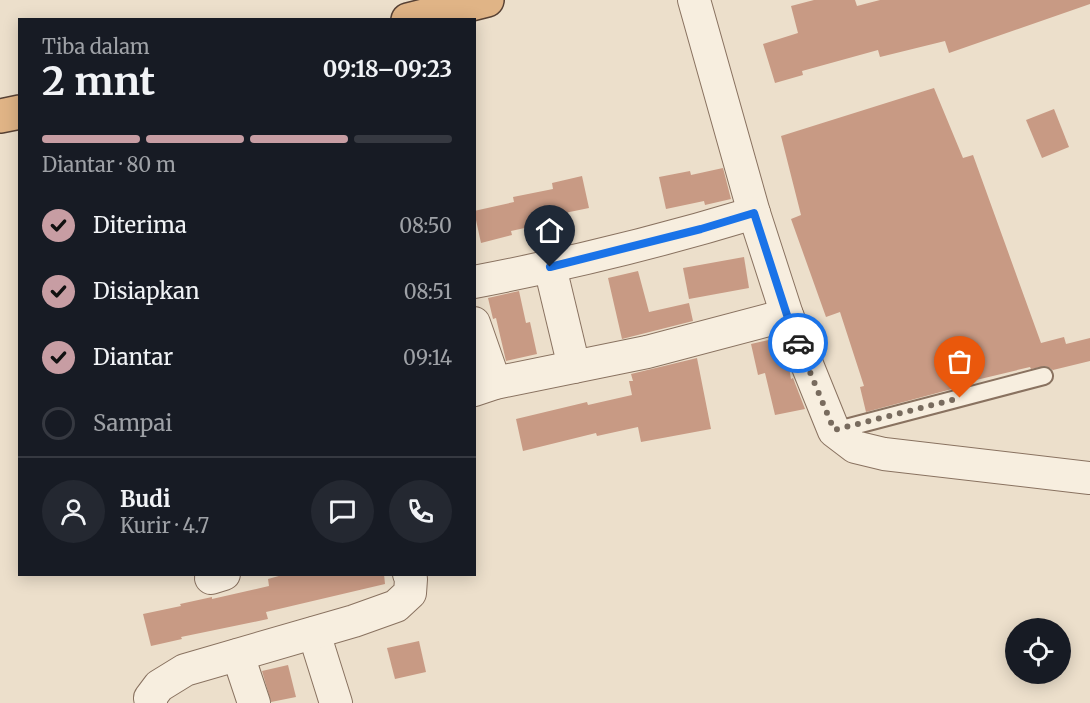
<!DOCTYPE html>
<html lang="id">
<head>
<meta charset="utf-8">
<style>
	:root { --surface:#171b24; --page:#242831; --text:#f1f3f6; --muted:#9ea1a6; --line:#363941; --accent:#c79da3 }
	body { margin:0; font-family:Merriweather,serif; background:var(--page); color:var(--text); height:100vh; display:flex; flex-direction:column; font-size:22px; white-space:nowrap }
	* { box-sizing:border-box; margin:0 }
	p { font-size:20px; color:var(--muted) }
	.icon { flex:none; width:33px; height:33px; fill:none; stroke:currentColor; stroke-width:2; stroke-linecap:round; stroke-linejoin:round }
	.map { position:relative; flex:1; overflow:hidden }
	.drawer { position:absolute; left:18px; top:18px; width:458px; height:558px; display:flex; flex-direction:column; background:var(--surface); border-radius:0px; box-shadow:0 3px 15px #0003 }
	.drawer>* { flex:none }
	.fabs { position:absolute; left:1005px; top:618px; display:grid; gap:12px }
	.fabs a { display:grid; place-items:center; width:66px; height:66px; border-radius:50%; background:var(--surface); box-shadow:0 3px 15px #0003; font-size:30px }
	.pin { position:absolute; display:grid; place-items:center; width:51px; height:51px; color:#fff; margin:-62px -26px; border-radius:50% 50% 50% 0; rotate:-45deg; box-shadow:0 0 6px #0007 }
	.pin .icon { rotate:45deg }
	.courier { position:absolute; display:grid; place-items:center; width:60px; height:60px; margin:-30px; border:4px solid #1a73e8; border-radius:50%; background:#fff; color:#222; box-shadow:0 2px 8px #0007 }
	.summary em { font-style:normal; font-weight:700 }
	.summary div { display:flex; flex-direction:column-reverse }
	.summary { display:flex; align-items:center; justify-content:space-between; height:102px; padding:0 24px }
	h1 { font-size:39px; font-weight:700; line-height:45px }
	.bar { display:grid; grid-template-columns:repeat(4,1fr); gap:9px 6px; align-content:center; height:72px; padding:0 24px }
	.bar i { height:8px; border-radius:4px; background:var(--line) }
	.bar .current { background:var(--accent) }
	.bar p { grid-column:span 4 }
	.line { display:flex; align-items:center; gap:15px; padding:0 24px; border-top:2px solid var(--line) }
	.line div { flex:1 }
	.round { display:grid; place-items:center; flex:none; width:63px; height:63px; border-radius:32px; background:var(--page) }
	ol { padding:0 24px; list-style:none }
	li { display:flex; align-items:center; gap:18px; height:66px }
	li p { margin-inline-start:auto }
	li .icon { padding:6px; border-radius:50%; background:var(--accent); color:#111; stroke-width:4 }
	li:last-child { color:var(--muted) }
	li i { width:33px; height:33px; border:3px solid var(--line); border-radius:50% }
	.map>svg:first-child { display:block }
	.building { fill:#c89a84 }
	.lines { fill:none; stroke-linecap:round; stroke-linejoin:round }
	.service-casing { stroke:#897260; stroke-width:20 }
	.minor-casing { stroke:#897260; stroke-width:34 }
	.trunk-casing { stroke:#574134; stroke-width:36 }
	.service { stroke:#f7eedf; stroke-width:16 }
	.minor { stroke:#f7eedf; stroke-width:32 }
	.trunk { stroke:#e0b486; stroke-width:33 }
	.done { stroke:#786b5e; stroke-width:6; stroke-dasharray:0 10.8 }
	.route { stroke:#1a73e8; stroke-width:8 }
</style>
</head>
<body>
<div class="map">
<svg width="1090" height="703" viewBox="0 0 1090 703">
	<rect width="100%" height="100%" fill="#ecdfcb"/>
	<g class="building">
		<polygon points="814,0 855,0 857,6 880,0 1090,0 1090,4 949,53 945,41 880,57 878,50 802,71 803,75 775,83 763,44 798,33 791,6"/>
		<polygon points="934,88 963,158 973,155 1041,343 1064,337 1066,344 1090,338 1090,361 1053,370 1046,366 1031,369 1030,367 951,386 952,389 866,412 860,387 864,386 840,312 826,317 791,219 801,215 781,136"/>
		<polygon points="1054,109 1069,147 1042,158 1026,120"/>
		<polygon points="723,168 731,199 705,205 704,201 666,209 659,177 690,171 691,175"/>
		<polygon points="582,176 589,208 550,216 552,222 511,231 512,235 481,243 474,211 514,202 513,197 553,189 552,183"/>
		<polygon points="744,257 749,288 689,299 683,268"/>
		<polygon points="638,271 649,312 689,303 693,321 622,339 608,278"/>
		<polygon points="519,291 526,323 530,322 537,354 506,361 496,318 493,319 488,298"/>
		<polygon points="777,338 789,367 791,379 793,378 805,409 775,415 765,373 758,375 751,344"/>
		<polygon points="697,358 711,429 641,442 638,427 597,436 596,433 523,451 516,419 587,402 588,405 632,395 629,381 633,381 631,374"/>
		<polygon points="286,574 384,574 385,584 266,612 268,619 181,637 182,639 151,646 143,614 181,606 180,604 212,597 212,599 269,586 268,579"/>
		<polygon points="419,641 426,672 395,679 387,648"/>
		<polygon points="288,665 296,697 271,702 262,671"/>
	</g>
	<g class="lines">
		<defs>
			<polyline id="service" points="834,431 1044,376"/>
			<g id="minor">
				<polyline points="694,0 754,213 787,315 834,431 855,447 884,454 1090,478"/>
				<polyline points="550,267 574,367"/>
				<path d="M474 282C568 264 662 241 754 213"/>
				<polyline points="474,323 495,383"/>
				<polyline points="474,390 495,383 647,352 787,315"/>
				<polyline points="211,578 224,574"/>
				<polyline points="314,633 336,703"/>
				<polyline points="238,655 254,703"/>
				<polyline points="151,703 150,698 159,686 185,670 354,621 396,606 410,593 411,579 409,574"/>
			</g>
			<g id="trunk">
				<polyline points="408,20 487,0"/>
				<polyline points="0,116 20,112"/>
			</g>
		</defs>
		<use href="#service" class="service-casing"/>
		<use href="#minor" class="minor-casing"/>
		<use href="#trunk" class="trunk-casing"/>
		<use href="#service" class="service"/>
		<use href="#minor" class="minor"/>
		<use href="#trunk" class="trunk"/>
	</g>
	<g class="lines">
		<polyline class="done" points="798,343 834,430 960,398"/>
		<polyline class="route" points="550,267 701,229 754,213 787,315 798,343"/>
	</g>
</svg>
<div class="fabs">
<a><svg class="icon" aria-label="locate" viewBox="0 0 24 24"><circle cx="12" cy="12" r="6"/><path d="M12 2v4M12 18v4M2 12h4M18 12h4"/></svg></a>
</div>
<div class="pin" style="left:960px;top:398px;background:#ea580c"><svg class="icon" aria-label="bag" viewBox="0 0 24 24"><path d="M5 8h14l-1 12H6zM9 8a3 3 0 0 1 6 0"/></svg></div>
<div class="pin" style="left:550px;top:267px;background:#1f2937"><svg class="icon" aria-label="home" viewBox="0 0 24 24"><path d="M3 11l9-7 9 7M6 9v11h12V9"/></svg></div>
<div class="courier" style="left:798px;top:343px"><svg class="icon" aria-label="car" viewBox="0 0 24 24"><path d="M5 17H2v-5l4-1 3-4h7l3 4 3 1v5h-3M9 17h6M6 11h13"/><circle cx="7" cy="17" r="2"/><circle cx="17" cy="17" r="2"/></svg></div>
<section class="drawer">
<div class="summary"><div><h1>2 mnt</h1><p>Tiba dalam</p></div><em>09:18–09:23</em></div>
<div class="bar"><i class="current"></i><i class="current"></i><i class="current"></i><i></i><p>Diantar · 80 m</p></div>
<ol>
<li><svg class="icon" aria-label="check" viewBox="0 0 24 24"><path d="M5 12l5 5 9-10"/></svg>Diterima<p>08:50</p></li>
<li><svg class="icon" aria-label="check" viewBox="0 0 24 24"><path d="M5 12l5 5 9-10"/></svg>Disiapkan<p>08:51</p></li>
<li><svg class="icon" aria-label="check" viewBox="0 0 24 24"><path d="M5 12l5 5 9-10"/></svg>Diantar<p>09:14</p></li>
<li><i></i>Sampai</li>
</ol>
<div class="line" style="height:108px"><a class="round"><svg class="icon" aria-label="person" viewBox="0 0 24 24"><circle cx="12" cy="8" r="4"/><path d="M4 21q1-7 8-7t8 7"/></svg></a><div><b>Budi</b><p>Kurir · 4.7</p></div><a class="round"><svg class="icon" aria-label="chat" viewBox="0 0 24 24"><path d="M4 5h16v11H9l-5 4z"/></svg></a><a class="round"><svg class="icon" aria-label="phone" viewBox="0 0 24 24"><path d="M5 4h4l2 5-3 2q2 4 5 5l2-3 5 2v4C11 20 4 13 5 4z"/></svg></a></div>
</section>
</div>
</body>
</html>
